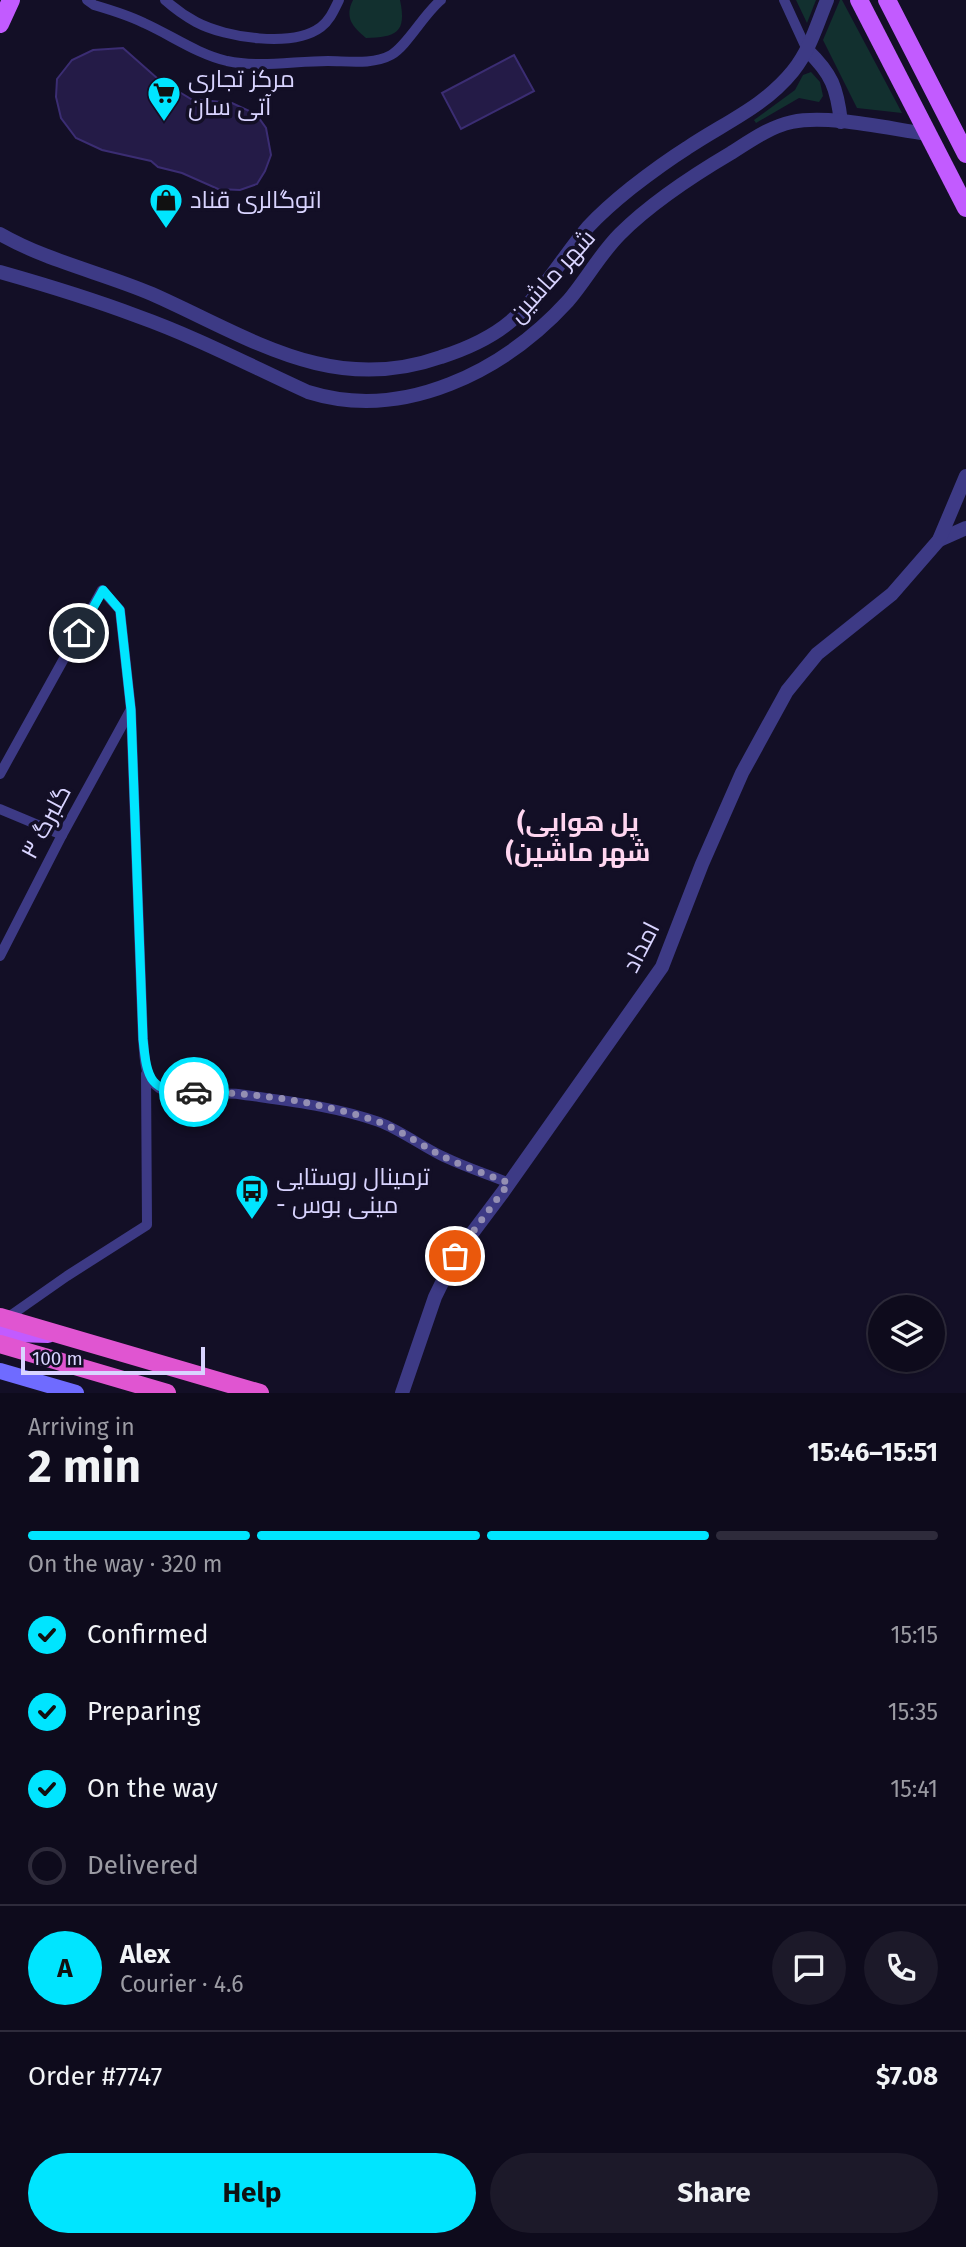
<!DOCTYPE html>
<html lang="en">
<head>
<meta charset="utf-8">
<style>
	:root { --surface:#0e0b1c; --page:#1c1929; --text:#f1f3f6; --muted:#9b9ba3; --line:#2e2b3b; --accent:#00e5ff }
	body { margin:0; font-family:"Fira Sans",Cairo,sans-serif; background:var(--page); color:var(--text); height:100vh; display:flex; flex-direction:column; font-size:26px; white-space:nowrap }
	* { box-sizing:border-box; margin:0 }
	p { font-size:23px; color:var(--muted) }
	.icon { flex:none; width:38px; height:38px; fill:none; stroke:currentColor; stroke-width:2; stroke-linecap:round; stroke-linejoin:round }
	.map { position:relative; height:1393px; overflow:hidden }
	.sheet { display:flex; flex-direction:column; background:var(--surface); flex:1 }
	.sheet>* { flex:none }
	.controls { position:absolute; left:868px; top:1295px; display:grid; gap:14px }
	.controls a { display:grid; place-items:center; width:77px; height:77px; border-radius:50%; background:var(--surface); box-shadow:0 2px 5px #0004,0 0 0 2px var(--line); font-size:35px }
	.scale { position:absolute; left:21px; bottom:18px; width:184px; box-sizing:border-box; padding-left:7px; border:4px solid #d9d4ff; border-top:0; font-size:19px; line-height:24px; white-space:nowrap; color:#d9d4ff; -webkit-text-stroke:5px #130f26; paint-order:stroke }
	.pin { position:absolute; display:grid; place-items:center; width:60px; height:60px; color:#fff; margin:-30px; border:4px solid #fff; border-radius:50%; box-shadow:0 2px 7px #0007 }
	.courier { position:absolute; display:grid; place-items:center; width:70px; height:70px; margin:-35px; border:5px solid #00e5ff; border-radius:50%; background:#fff; color:#222; box-shadow:0 2px 9px #0007 }
	.summary em { font-style:normal; font-weight:700 }
	.summary div { display:flex; flex-direction:column-reverse }
	.summary { display:flex; align-items:center; justify-content:space-between; height:119px; padding:0 28px }
	h1 { font-size:46px; font-weight:700; line-height:52px }
	.bar { display:grid; grid-template-columns:repeat(4,1fr); gap:10px 7px; align-content:center; height:84px; padding:0 28px }
	.bar i { height:9px; border-radius:5px; background:var(--line) }
	.bar .active { background:var(--accent) }
	.bar p { grid-column:span 4 }
	.line { display:flex; align-items:center; gap:18px; padding:0 28px; border-top:2px solid var(--line) }
	.line div { flex:1 }
	.round { display:grid; place-items:center; flex:none; width:74px; height:74px; border-radius:37px; background:var(--page) }
	ol { padding:0 28px; list-style:none }
	li { display:flex; align-items:center; gap:21px; height:77px }
	li p { margin-inline-start:auto }
	li .icon { padding:7px; border-radius:50%; background:var(--accent); color:#111; stroke-width:4 }
	li:last-child { color:var(--muted) }
	li i { width:38px; height:38px; border:4px solid var(--line); border-radius:50% }
	.action { display:flex; gap:14px; margin-top:auto; padding:14px 28px }
	.action a { flex:1; height:80px; border-radius:42px; background:var(--accent); color:#111; font-size:28px; font-weight:700; line-height:80px; text-align:center }
	.action a+a { background:var(--page); color:var(--text) }
	.map>svg:first-child { display:block }
	.green { fill:#12302f }
	.building { fill:#241b47; stroke:#3b2d73; stroke-width:2 }
	.lines { fill:none; stroke-linecap:round; stroke-linejoin:round }
	.minor { stroke:#3d3a85; stroke-width:10 }
	.tertiary { stroke:#3d3a85; stroke-width:14 }
	.secondary { stroke:#6f6bff; stroke-width:16 }
	.primary { stroke:#c25bff; stroke-width:18 }
	.trunk { stroke:#e055d1; stroke-width:18 }
	.done { stroke:#948fb3; stroke-width:7; stroke-dasharray:0 12.6 }
	.route { stroke:#00e5ff; stroke-width:9 }
	.labels { text-anchor:middle; stroke-width:7; stroke-linejoin:round; paint-order:stroke }
	.poi-label { font-size:24px; fill:#d9d4ff; stroke:#130f26; text-anchor:start }
	.street-label { font-size:24px; fill:#d9d4ff; stroke:#130f26 }
	.neighbourhood-label { font-size:26px; font-weight:bold; fill:#ffd6f0; stroke:#130f26 }
</style>
</head>
<body>
<div class="map">
<svg width="966" height="1393" viewBox="0 0 966 1393">
	<rect width="100%" height="100%" fill="#130f26"/>
	<g class="green">
		<path d="M353 0H400C407 33 396 37 366 38 353 27 344 18 353 0Z"/>
		<polygon points="796,0 816,0 807,23"/>
		<polygon points="840,0 842,0 902,113 857,108 823,40"/>
		<polygon points="811,72 820,82 823,96 819,102 799,98 756,123 754,120 795,90 803,75"/>
	</g>
	<g class="building">
		<polygon points="123,48 158,79 191,99 232,103 256,114 266,128 271,155 265,171 257,184 240,190 218,189 182,173 158,167 151,161 102,150 76,138 61,118 56,97 57,79 72,60 93,50"/>
		<polygon points="514,55 534,91 461,129 442,93"/>
	</g>
	<g class="lines">
		<g class="minor">
			<path d="M87 0 94 5C111 10 128 15 144 23 171 35 197 54 227 61 261 68 294 61 328 61 347 61 373 65 391 55 407 46 423 15 441 0"/>
			<path d="M165 0C174 8 185 16 196 22 226 38 293 48 321 27 330 20 334 10 339 0"/>
			<polyline points="784,0 807,50"/>
			<path d="M0 774 102 590 120 610 131 710 143 1039C145 1056 143 1077 159 1088 175 1098 218 1092 238 1094 286 1101 334 1106 379 1122 400 1130 420 1145 440 1155 462 1166 487 1174 509 1183"/>
			<polyline points="0,809 62,835"/>
			<polyline points="0,956 62,835 130,711"/>
			<polyline points="7,1318 67,1276 147,1225 146,1074"/>
		</g>
		<g class="tertiary">
			<path d="M807 50C832 74 837 88 841 122"/>
			<path d="M0 234C47 261 103 273 152 294 249 337 331 396 441 357 466 349 491 338 511 321 542 294 562 258 588 227 601 213 616 200 631 188 649 174 668 160 687 148 724 123 764 107 793 71 810 50 817 24 827 0"/>
			<path d="M0 272C46 285 92 299 137 316 196 337 251 366 308 392 404 422 504 371 568 301 586 280 600 254 620 234 652 202 692 176 731 153 750 141 769 127 792 122 828 114 890 129 928 134"/>
			<polyline points="939,540 966,528"/>
			<polyline points="402,1393 435,1297 455,1256 503,1192 662,967 702,864 742,773 787,691 817,654 892,594 939,540 966,476"/>
		</g>
		<polyline class="secondary" points="0,1371 76,1393"/>
		<g class="primary">
			<polyline points="859,0 966,208"/>
			<polyline points="887,0 966,154"/>
			<polyline points="0,24 11,0"/>
			<polyline points="0,1329 14,1333 48,1334"/>
		</g>
		<g class="trunk">
			<polyline points="0,1317 260,1393"/>
			<polyline points="0,1344 167,1393"/>
		</g>
	</g>
	<g class="lines">
		<path class="done" d="M194 1092C255 1092 321 1102 379 1122 400 1130 420 1144 440 1155 462 1166 486 1174 509 1183L455 1256"/>
		<path class="route" d="M79 633 103 590 120 610 131 710 143 1039C147 1080 150 1093 194 1092"/>
	</g>
	<defs>
		<symbol id="supermarket-pin" viewBox="-11 -11 22 30"><path d="M0 17L-7.5 6A9.5 9.5 0 1 1 7.5 6Z" fill="#00e5ff" stroke="#130f26"/><path d="M-6-5.5h2.5l.6 2H6L4.5 2H-2.5L-4.4-4H-6ZM-1.5 3.2a1.3 1.3 0 1 0 .1 0ZM3 3.2a1.3 1.3 0 1 0 .1 0Z" fill="#111"/></symbol>
		<symbol id="shop-pin" viewBox="-11 -11 22 30"><path d="M0 17L-7.5 6A9.5 9.5 0 1 1 7.5 6Z" fill="#00e5ff" stroke="#130f26"/><path d="M-5-2.5h2.3a2.7 3.5 0 0 1 5.4 0H5L5.5 6h-11ZM-1.5-2.5h3a1.5 2.3 0 0 0-3 0Z" fill="#111"/></symbol>
		<symbol id="bus-pin" viewBox="-11 -11 22 30"><path d="M0 17L-7.5 6A9.5 9.5 0 1 1 7.5 6Z" fill="#00e5ff" stroke="#130f26"/><path d="M-5-6H5V4H4V6H2V4H-2V6H-4V4H-5ZM-3.5-4V0h7V-4ZM-3.5 1.2v1.5H-2V1.2ZM2 1.2v1.5H3.5V1.2Z" fill="#111"/></symbol>
	</defs>
	<g fill-rule="evenodd">
		<use href="#supermarket-pin" x="145" y="74" width="38" height="52"/>
		<use href="#shop-pin" x="147" y="181" width="38" height="52"/>
		<use href="#bus-pin" x="233" y="1172" width="38" height="52"/>
	</g>
	<g class="labels">
		<g class="poi-label">
			<text x="188" y="87">مرکز تجاری<tspan x="188" dy="28">آتی سان</tspan></text>
			<text x="190" y="208">اتوگالری قناد</text>
			<text x="276" y="1185">ترمینال روستایی<tspan x="276" dy="28">- مینی بوس</tspan></text>
		</g>
		<g class="street-label">
			<text transform="translate(552 276) rotate(-48)" y="8">شهر ماشین</text>
			<text transform="translate(46 822) rotate(-62)" y="8">گلبرگ ۳</text>
			<text transform="translate(641 947) rotate(-63)" y="8">امداد</text>
		</g>
		<g class="neighbourhood-label">
			<text x="578" y="831">(پل هوایی<tspan x="578" dy="30">(شهر ماشین</tspan></text>
		</g>
	</g>
</svg>
<div class="controls">
<a><svg class="icon" aria-label="layers" viewBox="0 0 24 24"><path d="M12 4l9 5-9 5-9-5zM3 14l9 5 9-5"/></svg></a>
</div>
<div class="scale">100 m</div>
<div class="pin" style="left:455px;top:1256px;background:#ea580c"><svg class="icon" aria-label="bag" viewBox="0 0 24 24"><path d="M5 8h14l-1 12H6zM9 8a3 3 0 0 1 6 0"/></svg></div>
<div class="pin" style="left:79px;top:633px;background:#1f2937"><svg class="icon" aria-label="home" viewBox="0 0 24 24"><path d="M3 11l9-7 9 7M6 9v11h12V9"/></svg></div>
<div class="courier" style="left:194px;top:1092px"><svg class="icon" aria-label="car" viewBox="0 0 24 24"><path d="M5 17H2v-5l4-1 3-4h7l3 4 3 1v5h-3M9 17h6M6 11h13"/><circle cx="7" cy="17" r="2"/><circle cx="17" cy="17" r="2"/></svg></div>
</div>
<section class="sheet">
<div class="summary"><div><h1>2 min</h1><p>Arriving in</p></div><em>15:46–15:51</em></div>
<div class="bar"><i class="active"></i><i class="active"></i><i class="active"></i><i></i><p>On the way · 320 m</p></div>
<ol>
<li><svg class="icon" aria-label="check" viewBox="0 0 24 24"><path d="M5 12l5 5 9-10"/></svg>Confirmed<p>15:15</p></li>
<li><svg class="icon" aria-label="check" viewBox="0 0 24 24"><path d="M5 12l5 5 9-10"/></svg>Preparing<p>15:35</p></li>
<li><svg class="icon" aria-label="check" viewBox="0 0 24 24"><path d="M5 12l5 5 9-10"/></svg>On the way<p>15:41</p></li>
<li><i></i>Delivered</li>
</ol>
<div class="line" style="height:126px"><b class="round" style="background:var(--accent);color:#111">A</b><div><b>Alex</b><p>Courier · 4.6</p></div><a class="round"><svg class="icon" aria-label="chat" viewBox="0 0 24 24"><path d="M4 5h16v11H9l-5 4z"/></svg></a><a class="round"><svg class="icon" aria-label="phone" viewBox="0 0 24 24"><path d="M5 4h4l2 5-3 2q2 4 5 5l2-3 5 2v4C11 20 4 13 5 4z"/></svg></a></div>
<div class="line" style="height:91px"><div>Order #7747</div><b>$7.08</b></div>
<div class="action"><a>Help</a><a>Share</a></div>
</section>
</body>
</html>
